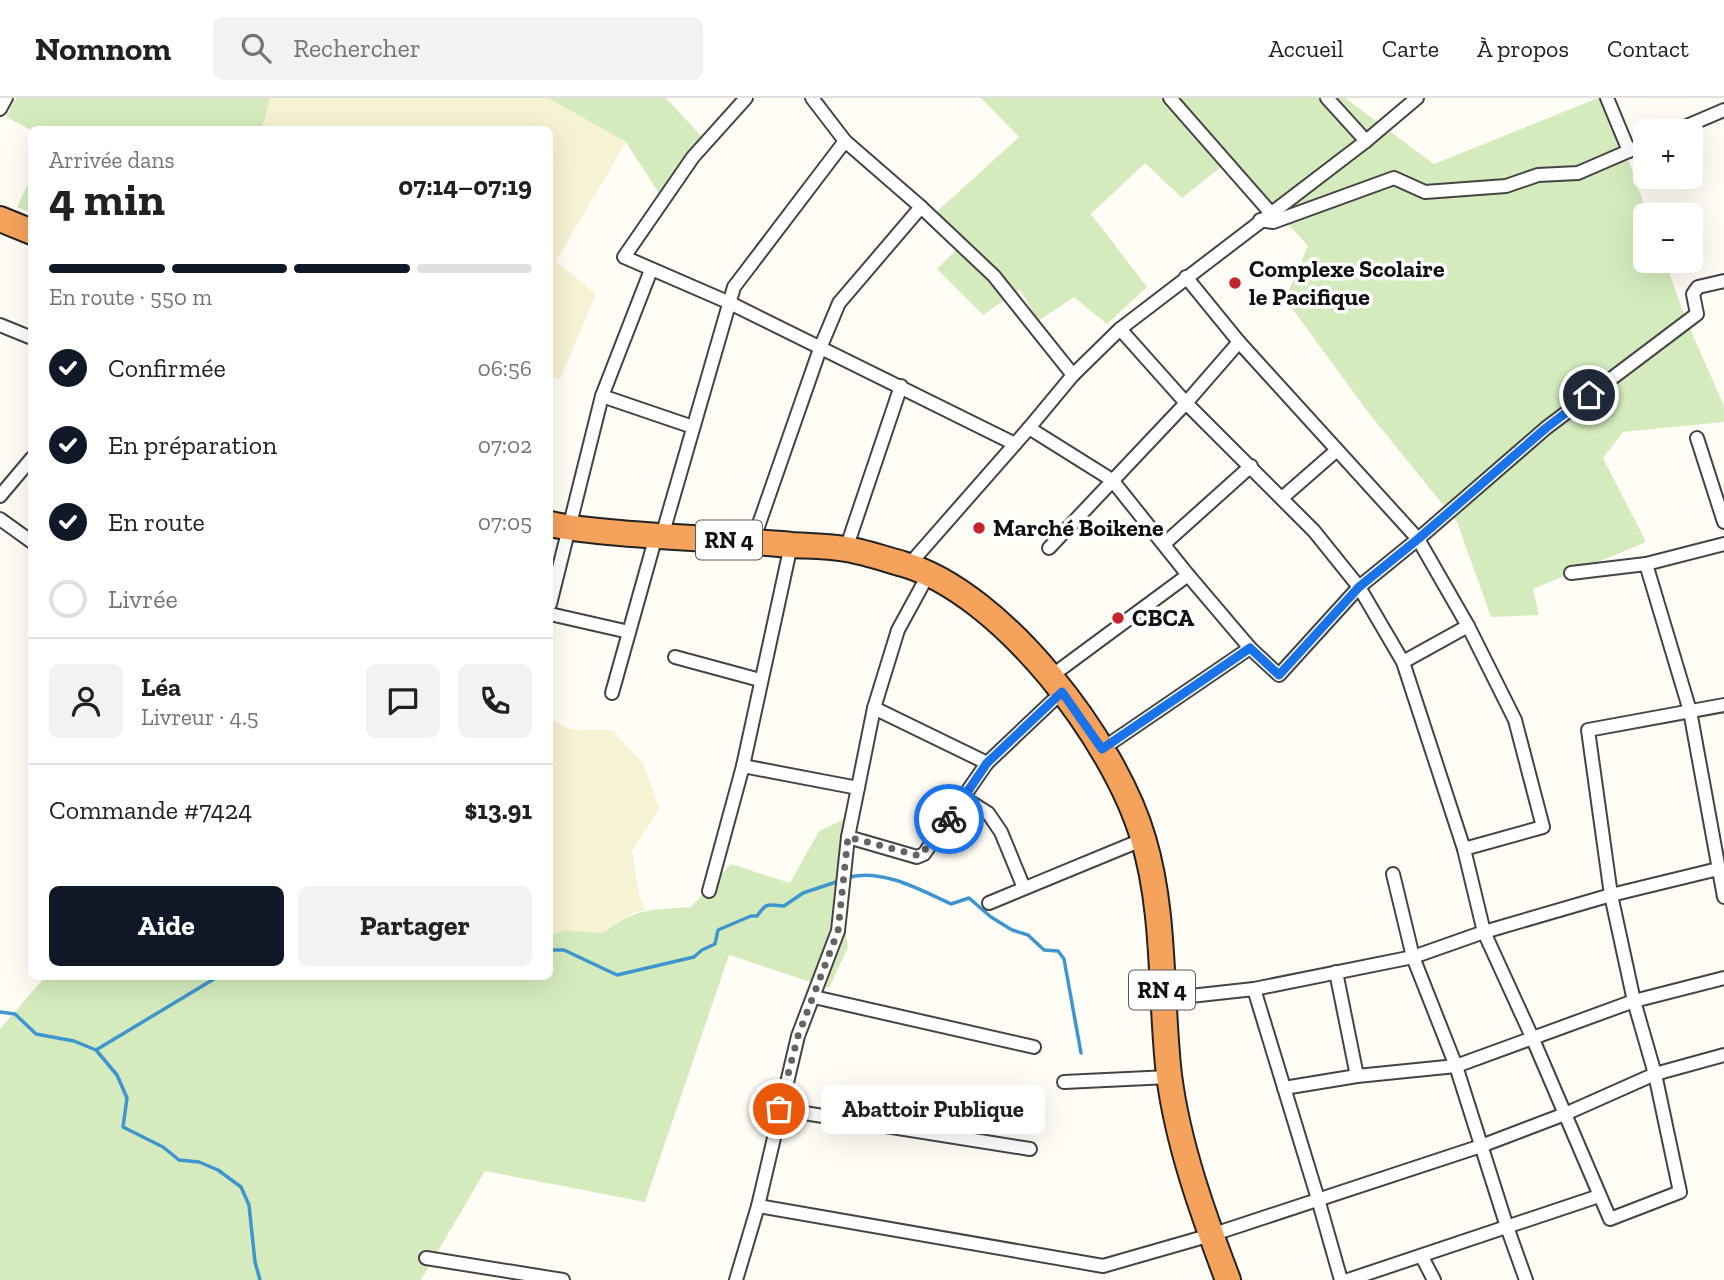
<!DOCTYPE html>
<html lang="fr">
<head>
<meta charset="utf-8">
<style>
	:root { --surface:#fff; --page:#f2f2f2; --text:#202124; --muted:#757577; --line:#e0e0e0; --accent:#111827 }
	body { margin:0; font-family:"Zilla Slab",serif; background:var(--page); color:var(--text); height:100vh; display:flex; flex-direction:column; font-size:26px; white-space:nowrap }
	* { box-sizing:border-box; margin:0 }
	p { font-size:23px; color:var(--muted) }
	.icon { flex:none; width:38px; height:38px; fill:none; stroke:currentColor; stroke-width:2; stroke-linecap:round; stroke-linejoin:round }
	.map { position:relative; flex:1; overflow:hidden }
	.side { position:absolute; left:28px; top:28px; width:525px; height:854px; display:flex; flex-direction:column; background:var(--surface); border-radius:10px; box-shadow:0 7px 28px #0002 }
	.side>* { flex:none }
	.buttons { position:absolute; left:1633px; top:21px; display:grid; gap:14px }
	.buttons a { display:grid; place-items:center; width:70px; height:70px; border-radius:10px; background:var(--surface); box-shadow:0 7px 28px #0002; font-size:35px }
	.pin { position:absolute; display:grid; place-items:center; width:60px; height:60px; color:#fff; margin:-30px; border:4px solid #fff; border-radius:50%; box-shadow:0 2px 7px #0007 }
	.courier { position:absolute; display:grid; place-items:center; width:70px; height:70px; margin:-35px; border:5px solid #1a73e8; border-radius:50%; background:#fff; color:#222; box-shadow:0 2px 9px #0007 }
	.bubble { position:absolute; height:49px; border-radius:10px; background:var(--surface); box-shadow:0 7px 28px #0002; font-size:23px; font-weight:700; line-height:49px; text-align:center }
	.headline em { font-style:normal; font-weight:700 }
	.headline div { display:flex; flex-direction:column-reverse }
	.headline { display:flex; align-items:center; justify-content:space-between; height:119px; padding:0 21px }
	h1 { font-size:46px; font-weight:700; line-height:52px }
	.bar { display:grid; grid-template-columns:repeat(4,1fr); gap:10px 7px; align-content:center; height:84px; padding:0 21px }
	.bar i { height:9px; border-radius:5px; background:var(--line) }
	.bar .on { background:var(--accent) }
	.bar p { grid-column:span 4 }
	.line { display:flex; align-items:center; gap:18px; padding:0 21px; border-top:2px solid var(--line) }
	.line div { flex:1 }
	.round { display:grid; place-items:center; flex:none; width:74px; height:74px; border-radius:10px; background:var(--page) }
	ol { padding:0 21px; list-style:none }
	li { display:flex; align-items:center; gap:21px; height:77px }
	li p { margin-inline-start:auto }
	li .icon { padding:7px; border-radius:50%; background:var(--accent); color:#fff; stroke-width:4 }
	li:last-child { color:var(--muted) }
	li i { width:38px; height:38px; border:4px solid var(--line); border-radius:50% }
	.primary-button { display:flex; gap:14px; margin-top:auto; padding:14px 21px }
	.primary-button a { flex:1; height:80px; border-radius:10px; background:var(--accent); color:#fff; font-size:28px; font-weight:700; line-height:80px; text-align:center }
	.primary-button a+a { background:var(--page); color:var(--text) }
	header { display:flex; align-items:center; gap:42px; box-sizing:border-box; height:98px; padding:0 35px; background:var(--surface); border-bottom:2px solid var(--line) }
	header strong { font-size:33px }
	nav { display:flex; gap:38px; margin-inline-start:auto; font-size:24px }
	.search { width:490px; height:63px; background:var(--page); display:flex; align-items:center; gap:18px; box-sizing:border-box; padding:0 24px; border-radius:10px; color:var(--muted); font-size:26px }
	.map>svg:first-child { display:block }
	.farmland { fill:#f6f3d4 }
	.green { fill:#d5ebbd }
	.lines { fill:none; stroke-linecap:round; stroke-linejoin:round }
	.stream { stroke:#3f96cf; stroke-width:3.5 }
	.street-casing { stroke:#444; stroke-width:16 }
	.highway-casing { stroke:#222; stroke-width:28 }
	.street { stroke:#fff; stroke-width:12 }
	.highway { stroke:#f5a25d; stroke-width:24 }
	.done { stroke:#646461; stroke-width:7; stroke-dasharray:0 12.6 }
	.route { stroke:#1a73e8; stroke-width:9 }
	.poi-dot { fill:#c4262e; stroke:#fff; stroke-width:2.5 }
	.labels { text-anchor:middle; stroke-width:7; stroke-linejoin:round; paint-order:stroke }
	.shield { fill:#fff; stroke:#585858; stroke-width:2 }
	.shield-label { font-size:23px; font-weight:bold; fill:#111 }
	.poi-label { font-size:24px; font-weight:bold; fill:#111; stroke:#fff; text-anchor:start }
</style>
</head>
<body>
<header>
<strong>Nomnom</strong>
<div class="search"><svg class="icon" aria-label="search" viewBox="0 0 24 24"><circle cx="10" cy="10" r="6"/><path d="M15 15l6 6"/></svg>Rechercher</div>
<nav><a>Accueil</a><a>Carte</a><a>À propos</a><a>Contact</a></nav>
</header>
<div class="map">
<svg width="1724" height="1182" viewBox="0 0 1724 1182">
	<rect width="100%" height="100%" fill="#fffdf5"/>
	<g class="farmland">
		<polygon points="270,0 548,0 626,44 556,163 596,196 560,281 550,278 550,32 262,32"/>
		<polygon points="550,620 568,631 612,632 644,667 659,710 632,754 639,796 645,813 635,814 620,822 603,835 564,832 550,838"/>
	</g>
	<g class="green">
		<polygon points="16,0 270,0 262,31 31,32 6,19"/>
		<polygon points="548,0 666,0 704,41 662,100 626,44"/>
		<polygon points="981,0 1345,0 1434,66 1598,0 1606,0 1648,117 1645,117 1645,163 1665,163 1685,219 1724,308 1724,324 1623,334 1603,360 1646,444 1533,491 1539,517 1491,519 1457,424 1371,318 1285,201 1308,148 1230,62 1182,100 1145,65 1091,116 1147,189 1107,226 1074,199 1038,223 1020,191 983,217 937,171 963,145 932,118 1019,39"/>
		<polygon points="31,80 31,115 17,109"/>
		<path d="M857 715 844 825 848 849 829 890 729 857 645 1104 485 1073 421 1182H0V931L45 879 550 878V838L564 832 603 835C636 809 652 812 691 809L731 766 790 785 819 733Z"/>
	</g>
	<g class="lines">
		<g class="stream">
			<path d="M846 780C880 769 921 792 951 806L969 800 991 819 1012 832 1028 837 1044 852 1058 853 1064 861 1081 955"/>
			<path d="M550 852H564L617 877 694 859 702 852 715 846 718 832 751 818H757C768 803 767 807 784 808L803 795 839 783"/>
			<polyline points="0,914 15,916 36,936 74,943 96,952 117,977 127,1000 123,1029 163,1049 179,1062 199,1064 218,1072 241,1089 249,1107 255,1164 260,1182"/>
			<polyline points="96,952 219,878"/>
		</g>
		<defs>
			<g id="street">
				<polyline points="746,0 693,59 624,159 730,205 1015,346"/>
				<polyline points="812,0 845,43 921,109 994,178 1073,277"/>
				<polyline points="1170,0 1270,114"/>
				<polyline points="1327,0 1366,43"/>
				<polyline points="1607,0 1629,53"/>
				<polyline points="0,11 6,0"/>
				<polyline points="1675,33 1724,12"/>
				<polyline points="1260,122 1273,124 1394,80 1425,94 1506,88 1538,77 1578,75 1645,46"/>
				<polyline points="1186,179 1239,244 1418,441 1468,528 1515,622 1543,729 1464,751"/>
				<polyline points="0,227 32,240"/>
				<polyline points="1120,231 1186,305 1314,433 1359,489 1403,564 1464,751 1484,834 1532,939 1610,1121 1680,1094 1655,976 1634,903 1611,797 1588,632 1724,607"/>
				<polyline points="602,298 693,329"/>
				<polyline points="1029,330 1112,382 1188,477 1250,550 1279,577 1359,489 1418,441 1546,330 1697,216 1693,196 1698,189 1724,183"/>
				<polyline points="1697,340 1724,424"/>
				<polyline points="0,398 32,360"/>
				<polyline points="1282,400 1337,352"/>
				<polyline points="0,421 32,444"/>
				<polyline points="662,438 734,189 845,43"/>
				<polyline points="753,443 821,248 839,205 921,109"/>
				<polyline points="1164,446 1251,368"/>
				<polyline points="1049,450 1186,305 1239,244"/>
				<polyline points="846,451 901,288"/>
				<polyline points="1646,466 1690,613 1724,799"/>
				<polyline points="908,468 1029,330 1073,277 1120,231 1366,43 1417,0"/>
				<polyline points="1571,475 1646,466 1724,446"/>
				<polyline points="550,506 602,298 651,172"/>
				<polyline points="550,516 629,534"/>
				<polyline points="675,559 760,582"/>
				<polyline points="1403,564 1468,528"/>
				<polyline points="1050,579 1188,477"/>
				<polyline points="612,595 656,438"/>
				<polyline points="874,610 987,665"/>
				<polyline points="1102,651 1250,550"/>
				<polyline points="743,668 858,690"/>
				<polyline points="964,700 988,715 1001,734 1024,790"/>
				<polyline points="848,739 917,759 924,756 987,665 1062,594"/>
				<polyline points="1393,776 1413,859 1456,968 1507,1129 1526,1182"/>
				<polyline points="709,793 743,668 791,447"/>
				<polyline points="989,805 1144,741"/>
				<polyline points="1336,874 1357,978"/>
				<polyline points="1254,891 1318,1101 1341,1182"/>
				<polyline points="814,899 1034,949"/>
				<polyline points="1163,901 1254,891 1413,859 1484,834 1611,797 1718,771"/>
				<polyline points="1064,984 1169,979"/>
				<polyline points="1284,990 1357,978 1456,968 1634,903 1724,880"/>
				<polyline points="779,1011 1030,1051"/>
				<polyline points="758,1108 1103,1168 1211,1137 1481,1048 1565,1016 1655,976 1724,957"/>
				<polyline points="1422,1159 1434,1182"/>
				<polyline points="426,1160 563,1182"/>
				<polyline points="736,1182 758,1108 798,938 838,833 848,739 874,610 898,532 928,477"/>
				<polyline points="1348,1182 1599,1098"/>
			</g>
			<g id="highway">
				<polyline points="0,121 32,134"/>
				<path d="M550 426C573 431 596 433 620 435 678 440 735 442 792 447 810 448 828 448 846 451 865 454 885 461 903 466 1003 495 1115 644 1143 740 1166 816 1160 899 1169 977 1178 1047 1203 1116 1228 1182"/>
			</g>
		</defs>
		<use href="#street" class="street-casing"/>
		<use href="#highway" class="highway-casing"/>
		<use href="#street" class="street"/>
		<use href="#highway" class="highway"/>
	</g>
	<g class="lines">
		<polyline class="done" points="779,1011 798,938 838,833 848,739 920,758 949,721"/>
		<polyline class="route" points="949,721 987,665 1062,594 1102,651 1250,550 1279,577 1359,489 1418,441 1546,330 1589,297"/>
	</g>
	<g class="poi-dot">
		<circle cx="1235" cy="185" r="7"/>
		<circle cx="979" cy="430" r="7"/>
		<circle cx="1118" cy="520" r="7"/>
	</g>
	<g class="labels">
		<g class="shield">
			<rect x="696" y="422.5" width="66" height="39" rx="5"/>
			<rect x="1129" y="872.5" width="66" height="39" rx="5"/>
		</g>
		<g class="shield-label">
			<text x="729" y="450">RN 4</text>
			<text x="1162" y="900">RN 4</text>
		</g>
		<g class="poi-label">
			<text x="1249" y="179">Complexe Scolaire<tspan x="1249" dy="28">le Pacifique</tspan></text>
			<text x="993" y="438">Marché Boikene</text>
			<text x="1132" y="528">CBCA</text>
		</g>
	</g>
</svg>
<div class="buttons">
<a>+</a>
<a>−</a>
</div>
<div class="pin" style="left:779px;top:1011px;background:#ea580c"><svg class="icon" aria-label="bag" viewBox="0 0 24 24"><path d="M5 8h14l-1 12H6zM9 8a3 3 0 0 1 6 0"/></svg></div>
<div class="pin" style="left:1589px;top:297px;background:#1f2937"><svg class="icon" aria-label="home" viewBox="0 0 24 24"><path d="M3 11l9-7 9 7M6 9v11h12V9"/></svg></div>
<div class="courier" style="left:949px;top:721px"><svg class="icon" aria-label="bike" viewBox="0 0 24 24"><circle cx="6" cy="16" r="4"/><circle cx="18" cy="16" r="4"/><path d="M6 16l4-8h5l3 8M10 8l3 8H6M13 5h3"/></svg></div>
<div class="bubble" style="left:821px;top:987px;width:224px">Abattoir Publique</div>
<section class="side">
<div class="headline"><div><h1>4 min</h1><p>Arrivée dans</p></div><em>07:14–07:19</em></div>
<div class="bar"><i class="on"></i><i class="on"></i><i class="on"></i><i></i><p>En route · 550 m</p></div>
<ol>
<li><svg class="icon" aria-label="check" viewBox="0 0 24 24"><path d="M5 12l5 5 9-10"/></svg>Confirmée<p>06:56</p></li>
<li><svg class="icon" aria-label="check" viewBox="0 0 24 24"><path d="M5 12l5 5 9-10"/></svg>En préparation<p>07:02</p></li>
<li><svg class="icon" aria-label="check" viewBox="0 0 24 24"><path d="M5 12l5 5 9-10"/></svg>En route<p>07:05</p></li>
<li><i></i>Livrée</li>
</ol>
<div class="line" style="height:126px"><a class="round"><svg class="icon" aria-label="person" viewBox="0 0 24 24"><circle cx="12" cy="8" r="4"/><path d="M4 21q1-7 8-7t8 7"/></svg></a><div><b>Léa</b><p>Livreur · 4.5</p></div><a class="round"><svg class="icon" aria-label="chat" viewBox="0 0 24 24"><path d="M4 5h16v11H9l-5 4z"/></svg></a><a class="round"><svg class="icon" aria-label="phone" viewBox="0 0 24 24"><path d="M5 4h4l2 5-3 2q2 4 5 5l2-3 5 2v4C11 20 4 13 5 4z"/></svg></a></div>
<div class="line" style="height:91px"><div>Commande #7424</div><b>$13.91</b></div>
<div class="primary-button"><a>Aide</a><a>Partager</a></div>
</section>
</div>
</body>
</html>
